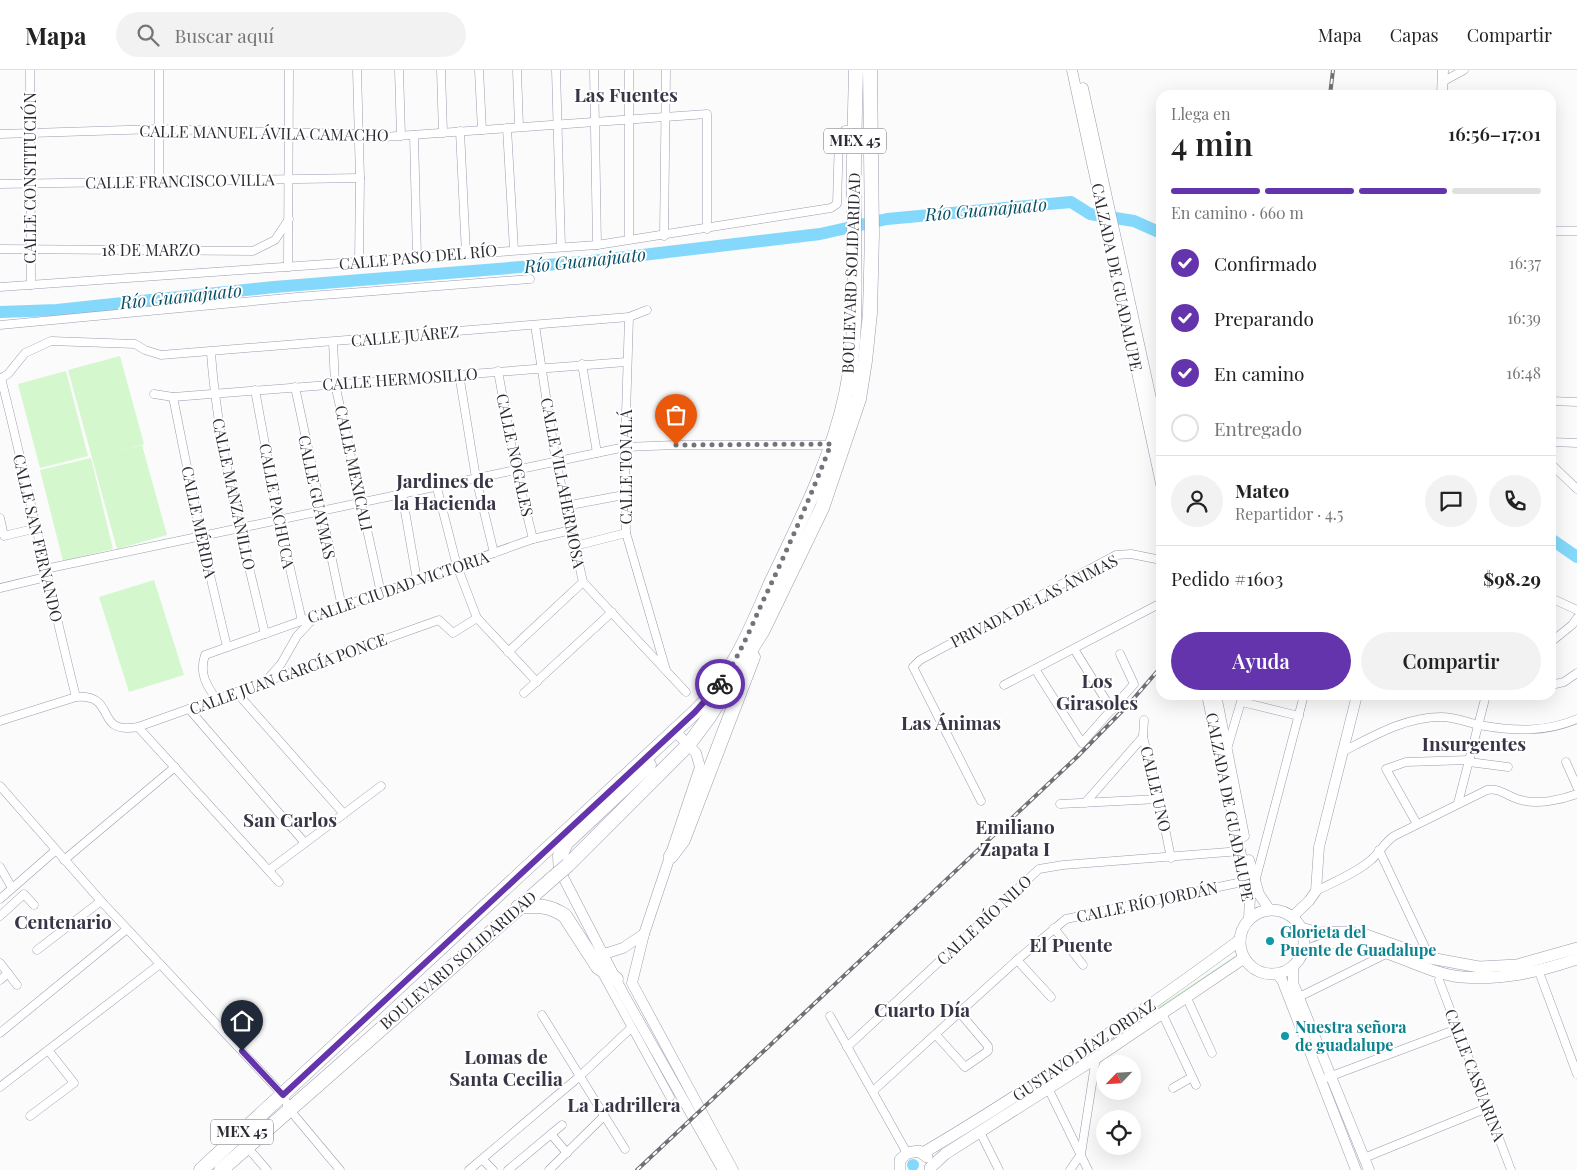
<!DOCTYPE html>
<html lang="es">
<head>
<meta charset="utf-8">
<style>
	:root { --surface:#fff; --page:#f2f2f2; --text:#222; --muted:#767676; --line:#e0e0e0; --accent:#6434ac }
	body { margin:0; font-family:"Playfair Display",serif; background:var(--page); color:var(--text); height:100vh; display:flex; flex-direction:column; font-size:19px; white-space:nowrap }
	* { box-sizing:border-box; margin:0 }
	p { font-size:16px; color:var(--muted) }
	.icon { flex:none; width:28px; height:28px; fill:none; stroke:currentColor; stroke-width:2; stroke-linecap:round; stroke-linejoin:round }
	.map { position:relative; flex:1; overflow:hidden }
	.panel { position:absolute; left:1156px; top:20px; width:400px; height:610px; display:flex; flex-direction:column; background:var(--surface); border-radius:15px; box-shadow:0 5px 20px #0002 }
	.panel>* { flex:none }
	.needle { width:32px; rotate:245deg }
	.fabs { position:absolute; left:1096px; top:985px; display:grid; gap:10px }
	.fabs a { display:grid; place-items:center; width:45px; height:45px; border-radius:50%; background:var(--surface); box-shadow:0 5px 20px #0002; font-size:25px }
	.pin { position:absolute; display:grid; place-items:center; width:42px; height:42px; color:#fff; margin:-51px -21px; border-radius:50% 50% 50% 0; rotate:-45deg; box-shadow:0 0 5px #0007 }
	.pin .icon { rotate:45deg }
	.courier { position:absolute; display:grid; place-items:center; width:50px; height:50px; margin:-25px; border:4px solid #6434ac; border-radius:50%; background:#fff; color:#222; box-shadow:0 1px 6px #0007 }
	.head em { font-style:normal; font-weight:600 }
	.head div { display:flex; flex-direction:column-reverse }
	.head { display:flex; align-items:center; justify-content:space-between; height:85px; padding:0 15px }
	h1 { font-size:32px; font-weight:600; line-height:38px }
	.bar { display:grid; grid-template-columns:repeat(4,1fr); gap:8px 5px; align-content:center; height:60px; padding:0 15px }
	.bar i { height:6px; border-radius:4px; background:var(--line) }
	.bar .current { background:var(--accent) }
	.bar p { grid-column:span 4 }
	.line { display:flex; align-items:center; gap:12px; padding:0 15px; border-top:1px solid var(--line) }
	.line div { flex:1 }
	.round { display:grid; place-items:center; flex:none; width:52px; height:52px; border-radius:26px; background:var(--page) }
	ol { padding:0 15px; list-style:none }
	li { display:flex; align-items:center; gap:15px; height:55px }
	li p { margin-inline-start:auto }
	li .icon { padding:5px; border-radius:50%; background:var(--accent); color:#fff; stroke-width:4 }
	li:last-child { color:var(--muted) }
	li i { width:28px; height:28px; border:2px solid var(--line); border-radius:50% }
	.action { display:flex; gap:10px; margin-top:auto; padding:10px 15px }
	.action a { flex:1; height:58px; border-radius:30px; background:var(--accent); color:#fff; font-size:20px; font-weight:600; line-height:58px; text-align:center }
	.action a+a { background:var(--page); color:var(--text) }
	header { display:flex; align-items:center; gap:30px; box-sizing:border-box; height:70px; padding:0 25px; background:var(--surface); border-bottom:1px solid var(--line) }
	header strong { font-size:24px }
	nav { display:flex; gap:28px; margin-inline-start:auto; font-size:18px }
	.search { width:350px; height:45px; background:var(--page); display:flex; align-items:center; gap:12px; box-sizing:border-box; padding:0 18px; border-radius:28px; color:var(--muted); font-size:19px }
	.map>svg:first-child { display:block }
	.garden { fill:#d4f7ce }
	.water { fill:#83d8fb }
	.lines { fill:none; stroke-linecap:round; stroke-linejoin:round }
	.river { stroke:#83d8fb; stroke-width:12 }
	.street-casing { stroke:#9e9ab0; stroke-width:9 }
	.secondary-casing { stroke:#9e9ab0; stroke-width:11 }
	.primary-casing { stroke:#9e9ab0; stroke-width:12 }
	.highway-casing { stroke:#9e9ab0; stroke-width:15 }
	.street { stroke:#fff; stroke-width:8 }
	.secondary { stroke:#fff; stroke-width:10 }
	.primary { stroke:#fff; stroke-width:11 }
	.highway { stroke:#fff; stroke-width:14 }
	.rail-casing { stroke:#706f75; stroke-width:4 }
	.rail { stroke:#fff; stroke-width:2; stroke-dasharray:5.5; stroke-linecap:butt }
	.highway-bridge-casing { stroke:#9e9ab0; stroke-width:15; stroke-linecap:butt }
	.highway-bridge { stroke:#fff; stroke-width:14 }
	.done { stroke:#747379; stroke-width:5; stroke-dasharray:0 9 }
	.route { stroke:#6434ac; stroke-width:6 }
	.culture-dot { fill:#0f9aa8; stroke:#fff; stroke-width:2 }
	.labels { text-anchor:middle; stroke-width:4; stroke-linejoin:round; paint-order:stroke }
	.shield { fill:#fff; stroke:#6b6a70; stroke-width:1 }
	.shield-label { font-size:15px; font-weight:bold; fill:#2c2a33 }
	.street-label { font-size:16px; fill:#2c2a33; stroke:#fff }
	.culture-label { font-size:16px; font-weight:bold; fill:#0d838f; stroke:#fff; text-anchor:start }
	.water-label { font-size:18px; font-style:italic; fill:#045067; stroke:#fff }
	.quarter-label { font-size:19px; font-weight:bold; fill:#393446; stroke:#fff }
</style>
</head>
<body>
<header>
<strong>Mapa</strong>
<div class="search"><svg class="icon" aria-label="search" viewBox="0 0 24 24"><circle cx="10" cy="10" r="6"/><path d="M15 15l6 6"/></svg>Buscar aquí</div>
<nav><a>Mapa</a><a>Capas</a><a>Compartir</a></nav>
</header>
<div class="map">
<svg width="1577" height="1100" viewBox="0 0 1577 1100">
	<rect width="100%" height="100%" fill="#fbfbfb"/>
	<g class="garden">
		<polygon points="120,286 144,374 113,383 142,375 167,465 117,479 68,300"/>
		<polygon points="66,301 88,386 40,398 18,314"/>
		<polygon points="91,388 113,479 63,491 40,400"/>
		<polygon points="154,510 184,605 129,622 99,527"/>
		<polygon points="1235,886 1237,889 1109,973 1107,971"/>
	</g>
	<circle class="water" cx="913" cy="1095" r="6"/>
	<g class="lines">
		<g class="river">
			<polyline points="0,242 57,240 274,217 583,192 820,164 887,149 1071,132 1090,144 1134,151 1161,163"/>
			<polyline points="1551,469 1577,487"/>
		</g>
		<defs>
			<g id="street">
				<polyline points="30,0 31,215"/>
				<polyline points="357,0 360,108 359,192"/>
				<polyline points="399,0 401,66"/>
				<polyline points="441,0 443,63"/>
				<polyline points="479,0 482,60"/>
				<polyline points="517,0 519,57"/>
				<polyline points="556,0 561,177"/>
				<polyline points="594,0 597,175"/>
				<polyline points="629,0 629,169"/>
				<polyline points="1442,12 1464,0"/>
				<polyline points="507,58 514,180"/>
				<polyline points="460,61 466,184"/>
				<polyline points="0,64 157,59 356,64 369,68 707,44 707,159"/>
				<polyline points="414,65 417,187"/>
				<polyline points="159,110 159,0"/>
				<polyline points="0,114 360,108"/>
				<polyline points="1551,161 1577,161"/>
				<polyline points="664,166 666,0"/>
				<polyline points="0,179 253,181 275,170 289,149"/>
				<polyline points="288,197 289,0"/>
				<polyline points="0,217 597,175 831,138 837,134 839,67 845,60 855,60"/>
				<polyline points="629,247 625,377 626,463 666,600"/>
				<polyline points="0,255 297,227 530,209"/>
				<polyline points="535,255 556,392 583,512 686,622"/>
				<polyline points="333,272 335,314 381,523"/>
				<path d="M211 283C218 378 243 471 265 564"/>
				<polyline points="582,294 597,383"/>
				<polyline points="498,301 516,400 533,469"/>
				<polyline points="459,304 476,408 494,483"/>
				<path d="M1 308C28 414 49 521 76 627"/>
				<polyline points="0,309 8,304 25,283 51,271 135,274 145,280 161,285 629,247 647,240"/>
				<polyline points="295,317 342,537"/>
				<polyline points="255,320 279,450 302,551"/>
				<polyline points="154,324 173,327 626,292"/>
				<polyline points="173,327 201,467 227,577"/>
				<polyline points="1551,331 1577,332"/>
				<polyline points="1551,372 1577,373"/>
				<polyline points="1551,394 1577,419"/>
				<polyline points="437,418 457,496 477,548 537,612"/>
				<polyline points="402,424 417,510"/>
				<polyline points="565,436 624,425"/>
				<polyline points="0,448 4,466 37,458"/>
				<polyline points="575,476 626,463"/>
				<polyline points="45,499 625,377 676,375 834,375"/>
				<polyline points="0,518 46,507"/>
				<polyline points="1551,528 1577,540"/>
				<polyline points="1551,572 1572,555 1577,548"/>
				<polyline points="1074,579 1112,640"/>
				<polyline points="508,582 583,512"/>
				<polyline points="1035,599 1082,673 1134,614 1120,584"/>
				<polyline points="265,612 281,594 297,566 314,548"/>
				<polyline points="1004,615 1161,533"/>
				<polyline points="1551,615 1564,612 1577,603"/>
				<polyline points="237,623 344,744"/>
				<polyline points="524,623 612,542"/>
				<path d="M217 630C206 615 199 603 205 585L533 469 571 460"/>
				<polyline points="1242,632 1299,646"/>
				<polyline points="189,639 305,773"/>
				<polyline points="1144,650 1143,667 1159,729 1171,788"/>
				<path d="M0 651 76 627C119 624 92 665 138 657L439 550 453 563 477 548"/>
				<polyline points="138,657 279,812"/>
				<polyline points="1227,679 1243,625"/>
				<path d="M1344 681C1375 665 1406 647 1441 647 1455 647 1466 652 1479 655 1513 661 1545 663 1577 649"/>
				<polyline points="1469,692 1508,697"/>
				<polyline points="1566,692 1577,717"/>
				<polyline points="0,716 101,831 283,1025 289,1039 340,1100"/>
				<polyline points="981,731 913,597 920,590 1116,485 1131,484 1161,490"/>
				<polyline points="1085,733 1143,667"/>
				<polyline points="1458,733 1486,625"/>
				<polyline points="1060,734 1159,729"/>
				<polyline points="1417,754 1386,699 1406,692 1469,690"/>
				<polyline points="1379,780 1430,888"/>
				<polyline points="64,790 175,697"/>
				<polyline points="0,797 12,818"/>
				<polyline points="269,800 381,716"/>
				<polyline points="1255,812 1304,625"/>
				<path d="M1316 821C1333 812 1357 803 1372 789 1380 782 1384 773 1394 766L1487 720C1500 717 1509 728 1521 730 1537 735 1561 730 1577 724"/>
				<polyline points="0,829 56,780"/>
				<polyline points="0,846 24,824 34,835"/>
				<polyline points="1054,858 1083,895"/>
				<polyline points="37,880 101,831"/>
				<polyline points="1017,890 1051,927"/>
				<polyline points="0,893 17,915"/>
				<polyline points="1539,902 1577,1004"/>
				<polyline points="602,903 670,1027"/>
				<polyline points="0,910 8,903"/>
				<polyline points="1439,910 1511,1100"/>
				<polyline points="1186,926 1212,983"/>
				<polyline points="1299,927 1388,883"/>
				<polyline points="1162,943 1196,1015"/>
				<polyline points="542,945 625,1079"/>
				<polyline points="830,946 907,1083"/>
				<polyline points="0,963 127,859"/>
				<polyline points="936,965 965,997 988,981 988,976 960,943"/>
				<polyline points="847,977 1039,799 1063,795 1241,781"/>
				<polyline points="1326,1008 1457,959"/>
				<polyline points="0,1017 160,894"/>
				<polyline points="1048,1018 1088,1100"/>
				<polyline points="1173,1018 1192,1007"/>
				<polyline points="873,1021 1017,890 1066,849 1247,811"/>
				<polyline points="30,1046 74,1013 48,980"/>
				<polyline points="980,1062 999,1100"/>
				<polyline points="551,1064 567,1083"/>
				<polyline points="247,1077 267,1100"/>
				<polyline points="1364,1088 1487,1038"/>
				<polyline points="482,1089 493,1100"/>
				<polyline points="469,1100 580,1006 631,958"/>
				<polyline points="508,1100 562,1055"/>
				<polyline points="549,1100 604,1046"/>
				<polyline points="1070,1100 1081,1084 1096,988"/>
			</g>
			<g id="secondary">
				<polyline points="1072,0 1161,414"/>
				<polyline points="1083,18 1161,374"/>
				<polyline points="1442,25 1443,0"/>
				<polyline points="1207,625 1250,827 1249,849"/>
				<polyline points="1216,625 1244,766"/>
				<polyline points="674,660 696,683 700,697 644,864 632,913 733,1100"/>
				<polyline points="1249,790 1259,824 1269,839"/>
				<polyline points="561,803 624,925 723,1100"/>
				<polyline points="1292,847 1309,831 1316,821 1319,777 1357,625"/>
				<polyline points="604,884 623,878 644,864"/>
				<polyline points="1293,897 1293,913 1369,1100"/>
				<polyline points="1277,904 1282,910 1356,1100"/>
			</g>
			<g id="primary">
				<circle cx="1272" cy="872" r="32"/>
				<polyline points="1301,858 1319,863 1342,862 1366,865 1430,888 1479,897 1517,895 1577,878"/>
				<path d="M1302 884C1354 850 1409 902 1462 907 1503 910 1539 902 1577 889"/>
				<path d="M923 1083C1033 1018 1137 946 1240 870"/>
				<polyline points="930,1098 945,1084 1096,988 1244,888"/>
				<polyline points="900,1100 900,1090 907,1083 919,1081 927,1087"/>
			</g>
			<g id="highway">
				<polyline points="671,786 683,770 753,587"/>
				<polyline points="568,795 689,674 709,647 763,560 822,438 859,329 865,291 870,243 872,164 870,0"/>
				<polyline points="561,803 560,786 566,773 649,695"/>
				<path d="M518 837C536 835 550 835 565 846L598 897 616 909"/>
				<path d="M201 1100 695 642C732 607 751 559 771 513 800 452 832 390 846 324 858 266 854 203 854 143 853 96 855 48 856 0"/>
				<polyline points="221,1100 554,807"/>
			</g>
		</defs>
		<use href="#street" class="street-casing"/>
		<use href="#secondary" class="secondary-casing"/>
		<use href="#primary" class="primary-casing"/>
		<use href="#highway" class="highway-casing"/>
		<use href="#street" class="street"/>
		<use href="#secondary" class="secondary"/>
		<use href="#primary" class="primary"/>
		<use href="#highway" class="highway"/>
		<defs>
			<g id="rail">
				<polyline points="1330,25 1333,0"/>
				<polyline points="637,1100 1077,687 1128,635 1161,597"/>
			</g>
		</defs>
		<use href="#rail" class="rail-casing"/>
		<use href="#rail" class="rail"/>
		<defs>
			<polyline id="highway-bridge" points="554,807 568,795"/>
		</defs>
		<use href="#highway-bridge" class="highway-bridge-casing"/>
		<use href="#highway-bridge" class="highway-bridge"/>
	</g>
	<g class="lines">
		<path class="done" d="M676 375 831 374C810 428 787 481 762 533 750 560 738 589 720 614"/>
		<polyline class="route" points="242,981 283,1025 695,642 720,614"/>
	</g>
	<g class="culture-dot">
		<circle cx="1270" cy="871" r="5"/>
		<circle cx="1285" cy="966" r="5"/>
	</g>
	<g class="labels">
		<g class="shield">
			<rect x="824" y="58.5" width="62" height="25" rx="4"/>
			<rect x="211" y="1049.5" width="62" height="25" rx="4"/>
		</g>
		<g class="shield-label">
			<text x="855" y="76">MEX 45</text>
			<text x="242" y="1067">MEX 45</text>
		</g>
		<g class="street-label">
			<text transform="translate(264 63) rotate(1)" y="6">CALLE MANUEL ÁVILA CAMACHO</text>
			<text transform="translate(30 108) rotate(-90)" y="6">CALLE CONSTITUCIÓN</text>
			<text transform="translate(180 111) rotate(-1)" y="6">CALLE FRANCISCO VILLA</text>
			<text x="151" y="186">18 DE MARZO</text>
			<text transform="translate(418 187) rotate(-5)" y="6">CALLE PASO DEL RÍO</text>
			<text transform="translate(851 203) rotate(-88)" y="6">BOULEVARD SOLIDARIDAD</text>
			<text transform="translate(1117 207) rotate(78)" y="6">CALZADA DE GUADALUPE</text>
			<text transform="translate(405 266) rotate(-5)" y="6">CALLE JUÁREZ</text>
			<text transform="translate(400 309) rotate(-4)" y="6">CALLE HERMOSILLO</text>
			<text transform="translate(515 385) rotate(78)" y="6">CALLE NOGALES</text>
			<text transform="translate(626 397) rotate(-90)" y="6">CALLE TONALÁ</text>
			<text transform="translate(354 398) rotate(78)" y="6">CALLE MEXICALI</text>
			<text transform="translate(563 413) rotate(79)" y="6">CALLE VILLAHERMOSA</text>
			<text transform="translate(234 424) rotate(78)" y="6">CALLE MANZANILLO</text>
			<text transform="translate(317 427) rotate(78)" y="6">CALLE GUAYMAS</text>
			<text transform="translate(277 436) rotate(79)" y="6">CALLE PACHUCA</text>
			<text transform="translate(199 452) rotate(78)" y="6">CALLE MÉRIDA</text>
			<text transform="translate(38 468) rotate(77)" y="6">CALLE SAN FERNANDO</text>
			<text transform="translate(398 517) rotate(-19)" y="6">CALLE CIUDAD VICTORIA</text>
			<text transform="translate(1034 531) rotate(-27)" y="6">PRIVADA DE LAS ÁNIMAS</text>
			<text transform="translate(288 604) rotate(-20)" y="6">CALLE JUAN GARCÍA PONCE</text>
			<text transform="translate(1156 719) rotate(77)" y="6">CALLE UNO</text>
			<text transform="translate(1230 737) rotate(79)" y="6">CALZADA DE GUADALUPE</text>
			<text transform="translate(1147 832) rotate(-12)" y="6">CALLE RÍO JORDÁN</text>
			<text transform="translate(984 850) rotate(-43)" y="6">CALLE RÍO NILO</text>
			<text transform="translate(458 890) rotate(-41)" y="6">BOULEVARD SOLIDARIDAD</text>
			<text transform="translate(1084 980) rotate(-34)" y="6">GUSTAVO DÍAZ ORDAZ</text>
			<text transform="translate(1475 1005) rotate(69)" y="6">CALLE CASUARINA</text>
		</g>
		<g class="culture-label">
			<text x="1280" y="868">Glorieta del<tspan x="1280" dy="18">Puente de Guadalupe</tspan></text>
			<text x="1295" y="963">Nuestra señora<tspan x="1295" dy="18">de guadalupe</tspan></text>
		</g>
		<g class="water-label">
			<text transform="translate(986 140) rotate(-5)" y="6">Río Guanajuato</text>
			<text transform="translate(585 191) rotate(-6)" y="6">Río Guanajuato</text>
			<text transform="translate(181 227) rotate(-6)" y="6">Río Guanajuato</text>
		</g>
		<g class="quarter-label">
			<text x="626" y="32">Las Fuentes</text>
			<text x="445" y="418">Jardines de<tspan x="445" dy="22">la Hacienda</tspan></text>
			<text x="1097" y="618">Los<tspan x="1097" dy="22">Girasoles</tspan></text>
			<text x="951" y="660">Las Ánimas</text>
			<text x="1474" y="681">Insurgentes</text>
			<text x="290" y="757">San Carlos</text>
			<text x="1015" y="764">Emiliano<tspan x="1015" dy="22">Zapata I</tspan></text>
			<text x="63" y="859">Centenario</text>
			<text x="1071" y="882">El Puente</text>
			<text x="922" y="947">Cuarto Día</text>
			<text x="506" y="994">Lomas de<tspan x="506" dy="22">Santa Cecilia</tspan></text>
			<text x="624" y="1042">La Ladrillera</text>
		</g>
	</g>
</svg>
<div class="fabs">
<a><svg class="needle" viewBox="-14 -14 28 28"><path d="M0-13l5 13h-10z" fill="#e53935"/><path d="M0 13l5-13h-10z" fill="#767676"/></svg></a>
<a><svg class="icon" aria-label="locate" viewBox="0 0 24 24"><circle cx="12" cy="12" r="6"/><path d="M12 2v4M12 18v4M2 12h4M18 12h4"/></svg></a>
</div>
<div class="pin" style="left:676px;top:375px;background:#ea580c"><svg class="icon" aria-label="bag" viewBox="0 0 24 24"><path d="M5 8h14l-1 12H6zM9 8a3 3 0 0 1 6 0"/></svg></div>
<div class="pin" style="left:242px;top:981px;background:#1f2937"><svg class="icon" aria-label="home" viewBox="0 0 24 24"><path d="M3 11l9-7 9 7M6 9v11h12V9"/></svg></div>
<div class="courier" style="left:720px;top:614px"><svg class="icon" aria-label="bike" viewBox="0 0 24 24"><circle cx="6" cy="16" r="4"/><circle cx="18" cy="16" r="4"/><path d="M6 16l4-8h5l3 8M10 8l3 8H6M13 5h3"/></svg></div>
<section class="panel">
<div class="head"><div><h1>4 min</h1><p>Llega en</p></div><em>16:56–17:01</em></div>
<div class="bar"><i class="current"></i><i class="current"></i><i class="current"></i><i></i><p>En camino · 660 m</p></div>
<ol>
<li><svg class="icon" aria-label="check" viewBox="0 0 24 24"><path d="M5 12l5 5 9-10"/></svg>Confirmado<p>16:37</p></li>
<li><svg class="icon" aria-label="check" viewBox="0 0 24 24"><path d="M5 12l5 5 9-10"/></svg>Preparando<p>16:39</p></li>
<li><svg class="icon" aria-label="check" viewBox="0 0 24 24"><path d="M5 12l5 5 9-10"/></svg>En camino<p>16:48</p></li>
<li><i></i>Entregado</li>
</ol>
<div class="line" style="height:90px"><a class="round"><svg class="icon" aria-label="person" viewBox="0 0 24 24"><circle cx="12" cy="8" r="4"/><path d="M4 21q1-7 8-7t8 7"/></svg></a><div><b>Mateo</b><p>Repartidor · 4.5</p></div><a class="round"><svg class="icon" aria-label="chat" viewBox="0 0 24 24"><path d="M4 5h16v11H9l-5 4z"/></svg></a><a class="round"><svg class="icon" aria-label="phone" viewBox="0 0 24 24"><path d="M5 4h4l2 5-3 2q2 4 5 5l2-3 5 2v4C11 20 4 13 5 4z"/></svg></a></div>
<div class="line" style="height:65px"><div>Pedido #1603</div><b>$98.29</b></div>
<div class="action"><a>Ayuda</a><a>Compartir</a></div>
</section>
</div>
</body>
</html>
